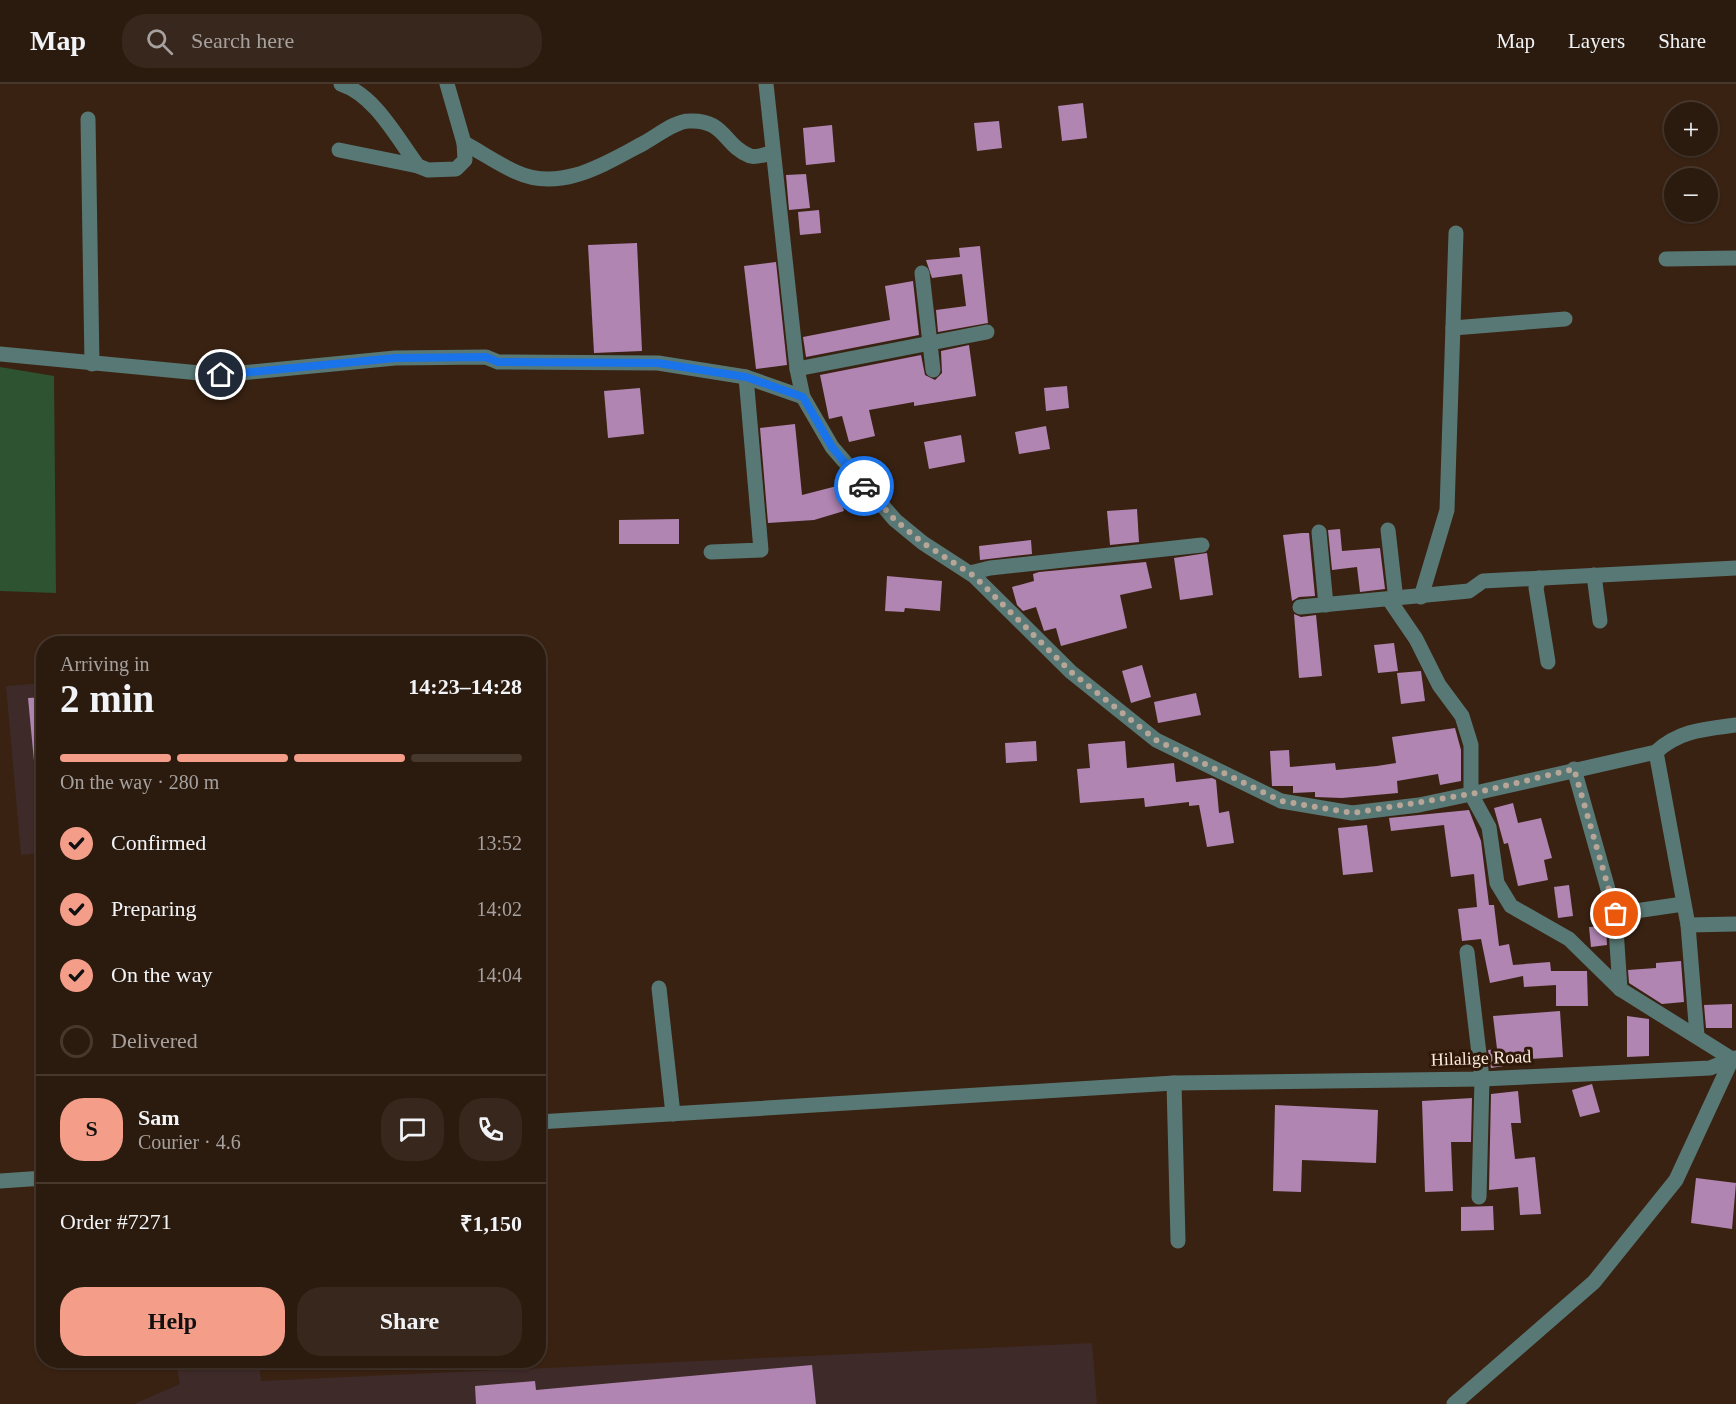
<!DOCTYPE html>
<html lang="en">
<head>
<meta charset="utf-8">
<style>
	:root { --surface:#2b1a0e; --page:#37271c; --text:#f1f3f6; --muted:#a6a19e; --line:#47382e; --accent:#f49e89 }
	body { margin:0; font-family:Georgia,serif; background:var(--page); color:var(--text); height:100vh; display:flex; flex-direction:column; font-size:22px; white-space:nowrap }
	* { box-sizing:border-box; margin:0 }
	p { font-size:20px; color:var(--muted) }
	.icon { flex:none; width:33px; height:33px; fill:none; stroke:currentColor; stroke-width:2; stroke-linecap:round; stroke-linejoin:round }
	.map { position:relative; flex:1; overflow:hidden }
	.panel { position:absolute; left:36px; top:552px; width:510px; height:732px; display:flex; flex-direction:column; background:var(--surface); border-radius:24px; box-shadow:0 2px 4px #0004,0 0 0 2px var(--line) }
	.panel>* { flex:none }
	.buttons { position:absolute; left:1664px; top:18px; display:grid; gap:12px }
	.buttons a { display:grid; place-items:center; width:54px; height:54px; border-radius:50%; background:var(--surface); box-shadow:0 2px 4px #0004,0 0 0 2px var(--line); font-size:30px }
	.pin { position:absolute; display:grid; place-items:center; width:51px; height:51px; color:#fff; margin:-26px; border:3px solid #fff; border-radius:50%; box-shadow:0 2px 6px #0007 }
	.courier { position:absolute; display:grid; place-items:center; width:60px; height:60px; margin:-30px; border:4px solid #1a73e8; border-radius:50%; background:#fff; color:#222; box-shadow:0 2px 8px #0007 }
	.summary em { font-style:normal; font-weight:700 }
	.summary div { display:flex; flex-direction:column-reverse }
	.summary { display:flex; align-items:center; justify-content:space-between; height:102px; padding:0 24px }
	h1 { font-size:39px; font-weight:700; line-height:45px }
	.bar { display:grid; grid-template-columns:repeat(4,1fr); gap:9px 6px; align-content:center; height:72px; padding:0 24px }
	.bar i { height:8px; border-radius:4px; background:var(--line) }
	.bar .active { background:var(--accent) }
	.bar p { grid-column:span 4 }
	.line { display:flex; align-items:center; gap:15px; padding:0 24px; border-top:2px solid var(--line) }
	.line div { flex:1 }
	.round { display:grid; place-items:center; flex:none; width:63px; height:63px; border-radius:24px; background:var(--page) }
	ol { padding:0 24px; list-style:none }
	li { display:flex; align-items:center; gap:18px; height:66px }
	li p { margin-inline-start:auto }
	li .icon { padding:6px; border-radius:50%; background:var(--accent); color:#111; stroke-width:4 }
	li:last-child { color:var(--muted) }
	li i { width:33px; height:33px; border:3px solid var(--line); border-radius:50% }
	.primary-button { display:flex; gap:12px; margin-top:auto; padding:12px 24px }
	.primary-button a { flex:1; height:69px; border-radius:24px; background:var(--accent); color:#111; font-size:24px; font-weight:700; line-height:69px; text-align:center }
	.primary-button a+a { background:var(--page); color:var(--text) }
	header { display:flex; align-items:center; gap:36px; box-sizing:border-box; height:84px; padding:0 30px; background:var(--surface); border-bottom:2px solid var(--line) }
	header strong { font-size:28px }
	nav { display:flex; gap:33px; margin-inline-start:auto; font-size:21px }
	.search { width:420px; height:54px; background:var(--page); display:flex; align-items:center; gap:15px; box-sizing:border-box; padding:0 21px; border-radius:24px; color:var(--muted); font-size:22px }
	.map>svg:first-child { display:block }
	.education { fill:#3e2a28 }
	.green { fill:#2d5331 }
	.building { fill:#b085b2 }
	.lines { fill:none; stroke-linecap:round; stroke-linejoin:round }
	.minor { stroke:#587875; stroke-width:15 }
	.done { stroke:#b7a598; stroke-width:6; stroke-dasharray:0 10.8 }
	.route { stroke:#1a73e8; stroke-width:8 }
	.labels { text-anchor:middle; stroke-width:6; stroke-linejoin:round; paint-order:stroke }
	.street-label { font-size:18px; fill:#fbebe0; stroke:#2f1808 }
</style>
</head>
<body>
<header>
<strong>Map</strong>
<div class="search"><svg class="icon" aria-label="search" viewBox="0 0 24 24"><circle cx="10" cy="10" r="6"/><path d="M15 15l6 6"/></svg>Search here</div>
<nav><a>Map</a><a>Layers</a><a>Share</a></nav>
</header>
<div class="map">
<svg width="1736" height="1320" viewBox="0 0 1736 1320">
	<rect width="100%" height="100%" fill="#392212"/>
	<g class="education">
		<polygon points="43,599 43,769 21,771 6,602"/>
		<polygon points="1092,1259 1097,1320 134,1320 180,1300 175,1277 259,1277 261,1297"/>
	</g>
	<polygon class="green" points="0,283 54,292 56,509 0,507"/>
	<g class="building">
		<polygon points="1083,19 1087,54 1062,57 1058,22"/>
		<polygon points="999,37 1002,64 977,67 974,39"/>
		<polygon points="832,41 835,78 806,81 803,44"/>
		<polygon points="806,90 810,124 789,126 786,91"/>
		<polygon points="819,126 821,149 800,151 798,128"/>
		<polygon points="637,159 642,267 594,269 588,161"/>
		<polygon points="980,162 988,239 938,248 936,226 966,222 962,190 932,194 926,176 960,173 959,164"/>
		<polygon points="776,178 787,281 756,285 744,182"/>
		<polygon points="913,197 919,251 806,273 803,253 890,236 885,202"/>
		<polygon points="969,261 976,312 914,322 914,318 869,326 875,352 849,358 842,332 829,335 820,291 921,271 925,291 935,296 942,289 941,267"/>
		<polygon points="1067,302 1069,324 1046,327 1044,304"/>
		<polygon points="640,304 644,350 608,354 604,307"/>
		<polygon points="795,340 802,411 837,402 844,427 814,436 768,439 760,344"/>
		<polygon points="1046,342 1050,365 1019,370 1015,348"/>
		<polygon points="961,351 965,378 929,385 924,358"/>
		<polygon points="1137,425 1139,458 1110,461 1107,427"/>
		<polygon points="679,435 679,460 619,460 619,436"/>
		<polygon points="1340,445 1342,467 1380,464 1385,505 1360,508 1357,483 1332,486 1328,446"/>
		<polygon points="1302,449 1309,449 1315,512 1299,513 1292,517 1283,451"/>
		<polygon points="1031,456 1032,470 980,476 979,462"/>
		<polygon points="1207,469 1213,511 1180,516 1174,474"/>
		<polygon points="1146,478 1152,504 1120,511 1127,544 1061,562 1056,544 1044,547 1036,523 1023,527 1017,521 1012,503 1034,497 1033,490 1039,488"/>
		<polygon points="887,492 942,497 940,527 905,524 904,528 885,527"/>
		<polygon points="1294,530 1301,533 1316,531 1322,592 1299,594"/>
		<polygon points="1394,559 1398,587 1378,589 1374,561"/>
		<polygon points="1142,581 1151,613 1131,619 1122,587"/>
		<polygon points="1421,587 1425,617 1401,620 1397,589"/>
		<polygon points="1196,609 1201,631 1158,639 1154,618"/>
		<polygon points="44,613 44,677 34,677 28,614"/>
		<polygon points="1455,644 1461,666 1461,697 1440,701 1438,690 1397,697 1398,709 1342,714 1315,713 1315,708 1293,709 1293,702 1272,702 1270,667 1289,666 1290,683 1335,679 1336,686 1377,682 1396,679 1392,653"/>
		<polygon points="1036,657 1037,677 1006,679 1005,659"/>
		<polygon points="1125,657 1127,684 1174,679 1176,698 1212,694 1216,696 1219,729 1229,727 1234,759 1207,763 1199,721 1189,722 1189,718 1145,723 1144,714 1080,719 1077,685 1090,684 1088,660"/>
		<polygon points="1513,719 1518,739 1541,734 1552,774 1544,776 1548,796 1518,802 1508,759 1504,760 1494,724"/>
		<polygon points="1469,726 1481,757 1489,821 1494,821 1499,862 1509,860 1513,881 1550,878 1551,887 1587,887 1588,922 1556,922 1556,901 1524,903 1523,892 1490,899 1481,855 1462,857 1458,825 1477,823 1474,790 1451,793 1444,741 1391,747 1389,734"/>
		<polygon points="1367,741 1373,788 1343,791 1338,744"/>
		<polygon points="1569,801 1573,832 1558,834 1554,803"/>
		<polygon points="1606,842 1607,861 1591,863 1589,843"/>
		<polygon points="1681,877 1684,918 1662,920 1629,899 1628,886 1656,884 1656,879"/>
		<polygon points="1732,920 1732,944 1706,944 1704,921"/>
		<polygon points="1560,927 1563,973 1530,975 1530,978 1491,984 1488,966 1497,965 1493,932"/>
		<polygon points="1627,932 1649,935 1649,972 1627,973"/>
		<polygon points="1592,1000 1600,1028 1580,1033 1572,1006"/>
		<polygon points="1518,1007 1521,1039 1511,1039 1515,1075 1535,1073 1541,1130 1520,1131 1518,1103 1489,1106 1491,1010"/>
		<polygon points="1472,1014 1471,1058 1451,1058 1453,1107 1425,1108 1422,1017"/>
		<polygon points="1275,1021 1378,1026 1376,1079 1302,1076 1301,1108 1273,1107"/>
		<polygon points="1696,1094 1736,1099 1732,1145 1691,1139"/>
		<polygon points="1493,1122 1494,1146 1461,1147 1461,1123"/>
		<polygon points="812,1281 816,1320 476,1320 475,1302 535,1297 536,1306"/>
	</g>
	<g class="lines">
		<g class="minor">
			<path d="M341 0C375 11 397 54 418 82L428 86 456 85 465 76 464 59"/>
			<path d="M447 0 464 59C481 68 498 80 516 88 561 109 606 79 644 59 657 52 675 37 689 37 725 35 724 62 750 72 756 74 766 70 772 69"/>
			<polyline points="766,0 797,285 803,313 832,363 895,436 923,459 974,492 1071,588 1156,656 1281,717 1352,729 1419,721 1471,710 1489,743 1497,799 1511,822 1569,855 1620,905 1732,975 1676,1096 1594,1198 1454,1320"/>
			<polyline points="88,35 92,280"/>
			<polyline points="339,66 418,82"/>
			<polyline points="1666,175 1736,174"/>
			<polyline points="922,189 933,286"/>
			<polyline points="1453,244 1565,235"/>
			<polyline points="0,270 221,291 395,274 486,273 498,278 658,279 746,293 803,313"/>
			<polyline points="797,285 987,248"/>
			<polyline points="1388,446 1396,516"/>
			<polyline points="1319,448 1326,521"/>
			<polyline points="711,468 761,466 746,293"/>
			<polyline points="970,489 990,484 1202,461"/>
			<polyline points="1594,491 1600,537"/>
			<polyline points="1539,494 1536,504 1548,578"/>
			<polyline points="1421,513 1447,426 1456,149"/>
			<path d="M1390 517 1416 555 1439 601 1462 632 1471 661V710L1656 668C1679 646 1706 645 1736 641"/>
			<polyline points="1300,523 1469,507 1483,497 1736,484"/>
			<polyline points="1656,668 1688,841 1697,952"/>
			<polyline points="1574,685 1615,830 1683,820"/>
			<polyline points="1615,830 1620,905"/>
			<polyline points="1688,841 1736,840"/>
			<polyline points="1467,868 1482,995 1479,1113"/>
			<polyline points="659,904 673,1030"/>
			<polyline points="1174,999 1178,1157"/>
			<polyline points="538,1038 1174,999 1482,995 1710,984 1735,974"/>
			<polyline points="0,1097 44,1094"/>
		</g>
	</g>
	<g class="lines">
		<polyline class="done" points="864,402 895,436 923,459 974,492 1071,588 1156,656 1281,717 1352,729 1471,710 1574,685 1616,830"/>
		<polyline class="route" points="221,291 395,274 486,273 498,278 658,279 746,293 803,313 832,363 864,402"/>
	</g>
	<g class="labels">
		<g class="street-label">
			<text transform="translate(1481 974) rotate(-2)" y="6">Hilalige Road</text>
		</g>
	</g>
</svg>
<div class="buttons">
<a>+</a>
<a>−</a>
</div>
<div class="pin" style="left:1616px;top:830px;background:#ea580c"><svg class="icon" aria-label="bag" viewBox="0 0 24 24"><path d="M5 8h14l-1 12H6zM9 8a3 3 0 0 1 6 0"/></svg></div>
<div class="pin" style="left:221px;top:291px;background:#1f2937"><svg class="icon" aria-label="home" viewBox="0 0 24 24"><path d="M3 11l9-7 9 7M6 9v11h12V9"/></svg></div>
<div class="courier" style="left:864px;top:402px"><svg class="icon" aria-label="car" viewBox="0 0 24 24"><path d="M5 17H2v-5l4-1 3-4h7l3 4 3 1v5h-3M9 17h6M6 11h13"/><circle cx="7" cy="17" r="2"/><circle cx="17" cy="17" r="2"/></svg></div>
<section class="panel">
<div class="summary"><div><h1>2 min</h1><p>Arriving in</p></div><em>14:23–14:28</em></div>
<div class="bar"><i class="active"></i><i class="active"></i><i class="active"></i><i></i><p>On the way · 280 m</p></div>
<ol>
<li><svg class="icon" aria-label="check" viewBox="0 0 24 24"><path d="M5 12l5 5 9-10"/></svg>Confirmed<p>13:52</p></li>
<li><svg class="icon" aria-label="check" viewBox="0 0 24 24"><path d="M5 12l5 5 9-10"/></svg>Preparing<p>14:02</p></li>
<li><svg class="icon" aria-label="check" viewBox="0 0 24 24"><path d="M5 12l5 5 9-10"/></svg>On the way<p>14:04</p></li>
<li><i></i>Delivered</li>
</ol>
<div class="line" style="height:108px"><b class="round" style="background:var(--accent);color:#111">S</b><div><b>Sam</b><p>Courier · 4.6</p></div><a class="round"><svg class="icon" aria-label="chat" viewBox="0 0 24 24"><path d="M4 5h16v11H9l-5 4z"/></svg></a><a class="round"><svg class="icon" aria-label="phone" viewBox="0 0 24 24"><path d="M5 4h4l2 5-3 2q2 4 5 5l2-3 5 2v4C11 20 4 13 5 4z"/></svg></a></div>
<div class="line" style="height:78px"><div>Order #7271</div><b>₹1,150</b></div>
<div class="primary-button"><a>Help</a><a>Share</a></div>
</section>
</div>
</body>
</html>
